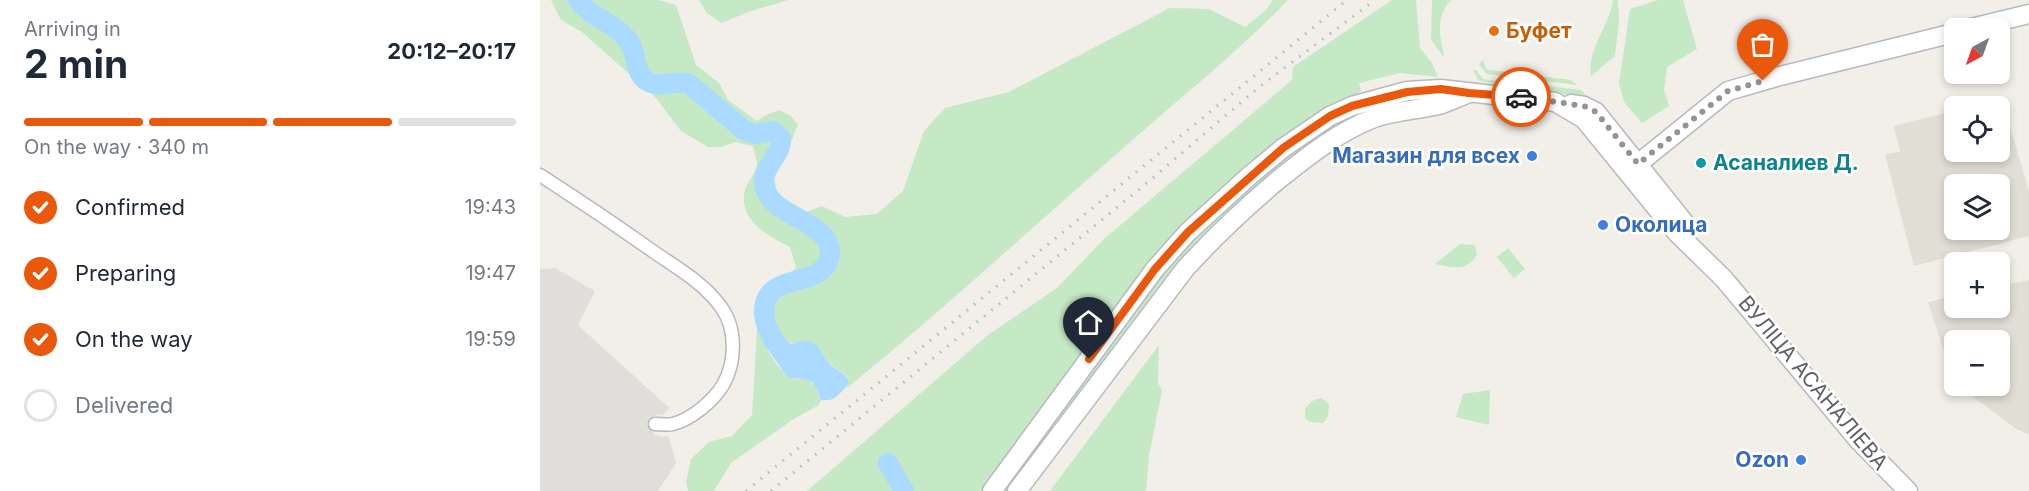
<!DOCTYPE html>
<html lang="en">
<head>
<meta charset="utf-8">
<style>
	:root { --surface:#fff; --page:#f6f6f7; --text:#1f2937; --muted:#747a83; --line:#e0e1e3; --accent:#ea580c }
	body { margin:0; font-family:Inter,sans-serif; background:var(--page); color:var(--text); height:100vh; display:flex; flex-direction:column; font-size:22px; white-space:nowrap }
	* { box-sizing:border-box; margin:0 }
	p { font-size:20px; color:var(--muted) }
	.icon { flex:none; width:33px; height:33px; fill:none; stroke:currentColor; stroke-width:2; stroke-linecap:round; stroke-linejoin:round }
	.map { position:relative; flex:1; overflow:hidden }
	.panel { display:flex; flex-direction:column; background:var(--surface); width:540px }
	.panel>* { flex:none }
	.needle { width:39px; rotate:221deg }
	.controls { position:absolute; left:1404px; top:18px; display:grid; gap:12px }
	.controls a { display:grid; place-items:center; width:66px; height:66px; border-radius:9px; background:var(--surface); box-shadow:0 3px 9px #0003; font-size:30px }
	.pin { position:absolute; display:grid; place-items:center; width:51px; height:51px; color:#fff; margin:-62px -26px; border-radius:50% 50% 50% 0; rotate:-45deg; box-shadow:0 0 6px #0007 }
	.pin .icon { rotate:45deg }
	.courier { position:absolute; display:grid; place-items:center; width:60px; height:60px; margin:-30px; border:4px solid #ea580c; border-radius:50%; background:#fff; color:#222; box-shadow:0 2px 8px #0007 }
	.head em { font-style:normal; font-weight:700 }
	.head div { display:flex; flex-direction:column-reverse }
	.head { display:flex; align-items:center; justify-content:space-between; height:102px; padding:0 24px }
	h1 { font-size:39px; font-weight:700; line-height:45px }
	.bar { display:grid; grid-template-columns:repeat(4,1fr); gap:9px 6px; align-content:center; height:72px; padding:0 24px }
	.bar i { height:8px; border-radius:4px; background:var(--line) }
	.bar .current { background:var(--accent) }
	.bar p { grid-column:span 4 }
	ol { padding:0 24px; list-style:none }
	li { display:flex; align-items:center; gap:18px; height:66px }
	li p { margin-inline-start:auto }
	li .icon { padding:6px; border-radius:50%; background:var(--accent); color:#fff; stroke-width:4 }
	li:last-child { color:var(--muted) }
	li i { width:33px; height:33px; border:3px solid var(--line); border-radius:50% }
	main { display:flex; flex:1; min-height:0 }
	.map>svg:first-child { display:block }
	.industrial { fill:#e0deda }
	.education { fill:#e1ded6; fill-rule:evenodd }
	.green { fill:#c5e8c5 }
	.water { fill:#aadaff }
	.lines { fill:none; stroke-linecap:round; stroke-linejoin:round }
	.river { stroke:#aadaff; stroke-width:20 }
	.street-casing { stroke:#b5b8bc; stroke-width:15 }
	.secondary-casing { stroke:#b6babf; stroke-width:21 }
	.street { stroke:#fff; stroke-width:12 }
	.secondary { stroke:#fff; stroke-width:18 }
	.rail { stroke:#b6b7b8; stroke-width:3; stroke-dasharray:1.5 8; stroke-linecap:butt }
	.done { stroke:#929495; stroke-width:6; stroke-dasharray:0 10.8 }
	.route { stroke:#ea580c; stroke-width:8 }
	.food-dot { fill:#e8710a; stroke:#fff; stroke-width:2 }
	.shop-dot { fill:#3f7fe0; stroke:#fff; stroke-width:2 }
	.culture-dot { fill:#0f9aa8; stroke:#fff; stroke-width:2 }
	.labels { text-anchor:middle; stroke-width:5; stroke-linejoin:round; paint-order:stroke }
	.food-label { font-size:21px; font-weight:bold; fill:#c56008; stroke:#fff; text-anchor:start }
	.shop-label { font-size:21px; font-weight:bold; fill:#366cbe; stroke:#fff; text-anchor:end }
	.culture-label { font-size:21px; font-weight:bold; fill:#0d838f; stroke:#fff; text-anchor:start }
	.street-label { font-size:21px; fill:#5f6368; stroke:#fff }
</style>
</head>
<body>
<main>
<section class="panel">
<div class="head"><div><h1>2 min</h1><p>Arriving in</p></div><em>20:12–20:17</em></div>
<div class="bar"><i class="current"></i><i class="current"></i><i class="current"></i><i></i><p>On the way · 340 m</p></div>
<ol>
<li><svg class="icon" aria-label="check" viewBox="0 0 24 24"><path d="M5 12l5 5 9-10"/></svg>Confirmed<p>19:43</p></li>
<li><svg class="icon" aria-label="check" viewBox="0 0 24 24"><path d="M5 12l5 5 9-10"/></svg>Preparing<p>19:47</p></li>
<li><svg class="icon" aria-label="check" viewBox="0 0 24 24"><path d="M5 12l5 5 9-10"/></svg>On the way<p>19:59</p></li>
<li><i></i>Delivered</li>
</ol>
</section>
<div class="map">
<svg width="1489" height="491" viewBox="0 0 1489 491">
	<rect width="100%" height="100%" fill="#f1efe8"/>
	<polygon class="industrial" points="15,268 55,291 38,325 129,408 122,416 120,414 113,416 114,435 129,437 136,463 118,491 0,491 0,269"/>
	<g class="education">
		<path d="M1462 100 1489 191V236L1374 266 1345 154 1360 152 1354 126 1414 111V152H1460V106H1433ZM1414 184H1460V230H1414Z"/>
		<polygon points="1489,280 1489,435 1475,428 1419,386 1460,386 1460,340 1414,340 1414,382 1388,302 1414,296 1414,308 1460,308 1460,286"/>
	</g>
	<g class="green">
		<path d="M11 0H119L136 5 156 65 179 83 188 100 217 121 224 116 239 110 251 116 258 125C249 144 248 158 234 175L239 207 259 215 282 206 305 217 337 214 363 191 384 131 405 108 469 92 630 8 669 9 705 27 726 10 733 0H748C693 57 631 105 572 158 484 235 398 314 307 388V376L288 362 277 346 223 339C225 350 244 377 255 379 260 380 264 378 269 380 277 384 276 394 281 400L279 405 252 420 191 463 174 491H148L146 482 151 459 169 442 192 436 212 415 217 330 230 301 256 267 250 247C229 237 197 219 205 190 207 182 216 173 217 165 217 159 214 151 213 146L195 142 182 147H168L141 131 116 98 42 32 21 20Z"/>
		<polygon points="159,0 248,0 211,11 181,23 167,13"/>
		<polygon points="852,0 876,0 880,48 892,63 898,77 859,73 819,83 821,91 804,103 778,113 754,129 693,178 649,219 442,491 267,491 448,335 517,288 564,239 752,80 753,67"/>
		<path d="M892 0H911C896 15 899 36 904 54L903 56 891 40Z"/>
		<path d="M1073 0H1078L1079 22 1075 56 1051 76C1047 48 1070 26 1073 0Z"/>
		<polygon points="1118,0 1143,0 1157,49 1127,67 1124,90 1129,106 1102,123 1084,102 1079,83 1090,9"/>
		<polygon points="943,60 946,69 949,70 1031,80 1037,85 947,74 939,64"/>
		<polygon points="933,70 936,70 943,79 1041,90 1049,99 1016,92 944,82 938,80"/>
		<polygon points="898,96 864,104 713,192 470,491 460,491 628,265 648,242 712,182 782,128 829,108 861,100"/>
		<path d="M920 244 935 245 937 254C927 273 913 267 895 264Z"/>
		<polygon points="968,248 985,269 974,278 957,257"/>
		<polygon points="619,345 618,383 622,390 609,455 606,491 510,491"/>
		<polygon points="950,390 949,425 916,417 923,394"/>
		<polygon points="781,398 789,404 788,416 783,423 770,422 765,418 765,409 772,401"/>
	</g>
	<path class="water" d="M227 335H239L251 344C258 343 266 339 274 343 280 347 283 356 288 362 298 374 322 376 298 395 293 400 288 401 281 400L273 382 265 379 250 378 247 376 223 343Z"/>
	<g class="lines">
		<g class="river">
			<path d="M38 0C51 18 75 23 88 40 98 52 93 73 107 81 118 89 135 80 148 83L205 131 215 134 233 131 241 138C243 158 215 169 227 193 238 218 299 225 289 259 280 290 222 270 224 314 225 329 235 343 245 354"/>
			<polyline points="348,463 364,491"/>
		</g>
		<defs>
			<path id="street" d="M0 175C39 200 76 225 114 252 137 268 164 283 181 307 197 329 196 362 183 385 173 401 152 419 133 424 128 425 120 424 115 424"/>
			<g id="secondary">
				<polyline points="1431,28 1489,14"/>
				<polyline points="1031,104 1044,106 1056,112 1144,222"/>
				<polyline points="1088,172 1188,91 1240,76 1414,33"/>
				<polyline points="452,491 615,269 648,232 708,177 743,148 790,116 812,106 867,91 901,89 1015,102 1044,119 1137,233 1184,279 1319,441 1368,491"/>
				<path d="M477 491 645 269C674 237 705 208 738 180 768 156 798 132 834 118 856 110 880 110 902 104 910 101 919 97 927 94"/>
			</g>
		</defs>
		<use href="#street" class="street-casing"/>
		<use href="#secondary" class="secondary-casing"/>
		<use href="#street" class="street"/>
		<use href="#secondary" class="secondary"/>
		<g class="rail">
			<polyline points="206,491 807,0"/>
			<polyline points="231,491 608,182 719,87 835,0"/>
		</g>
	</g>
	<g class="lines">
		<polyline class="done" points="981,97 1044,106 1056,112 1098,164 1188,91 1223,81"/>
		<polyline class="route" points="549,359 615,269 648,232 743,148 790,116 812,106 867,92 901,89 929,93 981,97"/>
	</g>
	<circle class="food-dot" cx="954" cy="31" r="6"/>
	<g class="shop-dot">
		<circle cx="992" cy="156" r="6"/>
		<circle cx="1063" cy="225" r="6"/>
		<circle cx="1261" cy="460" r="6"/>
	</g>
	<circle class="culture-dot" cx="1161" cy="163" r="6"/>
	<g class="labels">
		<g class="food-label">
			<text x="966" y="38">Буфет</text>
		</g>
		<g class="shop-label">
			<text x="980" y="163">Магазин для всех</text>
			<text x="1075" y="232" text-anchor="start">Околица</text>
			<text x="1249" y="467">Ozon</text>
		</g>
		<g class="culture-label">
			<text x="1173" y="170">Асаналиев Д.</text>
		</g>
		<g class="street-label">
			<text transform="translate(1273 383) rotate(50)" y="7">ВУЛІЦА АСАНАЛІЕВА</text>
		</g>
	</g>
</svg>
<div class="controls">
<a><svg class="needle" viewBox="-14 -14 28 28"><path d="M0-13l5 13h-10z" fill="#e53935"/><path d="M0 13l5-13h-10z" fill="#747a83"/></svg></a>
<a><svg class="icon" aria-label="locate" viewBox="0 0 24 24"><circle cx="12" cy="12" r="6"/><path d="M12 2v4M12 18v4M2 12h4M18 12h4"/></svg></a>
<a><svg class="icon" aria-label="layers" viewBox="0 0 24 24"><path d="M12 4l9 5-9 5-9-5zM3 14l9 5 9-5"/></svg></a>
<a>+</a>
<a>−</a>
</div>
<div class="pin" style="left:1223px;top:81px;background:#ea580c"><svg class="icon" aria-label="bag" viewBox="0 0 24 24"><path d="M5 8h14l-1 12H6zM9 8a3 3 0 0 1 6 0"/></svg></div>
<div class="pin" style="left:549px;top:359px;background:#1f2937"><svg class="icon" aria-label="home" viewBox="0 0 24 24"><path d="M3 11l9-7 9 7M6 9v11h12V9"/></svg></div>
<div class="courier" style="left:981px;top:97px"><svg class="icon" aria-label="car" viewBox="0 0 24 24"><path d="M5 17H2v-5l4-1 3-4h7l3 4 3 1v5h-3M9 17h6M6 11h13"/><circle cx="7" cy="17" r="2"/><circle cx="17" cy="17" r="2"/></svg></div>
</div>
</main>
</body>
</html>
